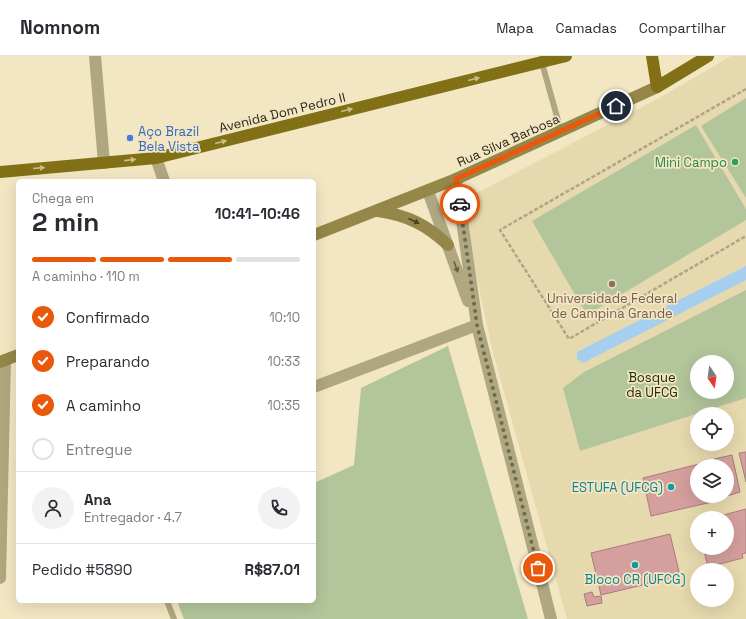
<!DOCTYPE html>
<html lang="pt">
<head>
<meta charset="utf-8">
<style>
	:root { --surface:#fff; --page:#f2f2f3; --text:#2b2b33; --muted:#7c7c81; --line:#e1e1e2; --accent:#ea580c }
	body { margin:0; font-family:"Space Grotesk",sans-serif; background:var(--page); color:var(--text); height:100vh; display:flex; flex-direction:column; font-size:15px; white-space:nowrap }
	* { box-sizing:border-box; margin:0 }
	p { font-size:13px; color:var(--muted) }
	.icon { flex:none; width:22px; height:22px; fill:none; stroke:currentColor; stroke-width:2; stroke-linecap:round; stroke-linejoin:round }
	.map { position:relative; flex:1; overflow:hidden }
	.side { position:absolute; left:16px; top:123px; width:300px; height:424px; display:flex; flex-direction:column; background:var(--surface); border-radius:6px; box-shadow:0 4px 16px #0002 }
	.side>* { flex:none }
	.needle { width:26px; rotate:167deg }
	.fabs { position:absolute; left:690px; top:299px; display:grid; gap:8px }
	.fabs a { display:grid; place-items:center; width:44px; height:44px; border-radius:50%; background:var(--surface); box-shadow:0 4px 16px #0002; font-size:20px }
	.pin { position:absolute; display:grid; place-items:center; width:34px; height:34px; color:#fff; margin:-17px; border:2px solid #fff; border-radius:50%; box-shadow:0 1px 4px #0007 }
	.courier { position:absolute; display:grid; place-items:center; width:40px; height:40px; margin:-20px; border:3px solid #ea580c; border-radius:50%; background:#fff; color:#222; box-shadow:0 1px 5px #0007 }
	.head em { font-style:normal; font-weight:700 }
	.head div { display:flex; flex-direction:column-reverse }
	.head { display:flex; align-items:center; justify-content:space-between; height:68px; padding:0 16px }
	h1 { font-size:26px; font-weight:700; line-height:30px }
	.bar { display:grid; grid-template-columns:repeat(4,1fr); gap:6px 4px; align-content:center; height:48px; padding:0 16px }
	.bar i { height:5px; border-radius:3px; background:var(--line) }
	.bar .current { background:var(--accent) }
	.bar p { grid-column:span 4 }
	.line { display:flex; align-items:center; gap:10px; padding:0 16px; border-top:1px solid var(--line) }
	.line div { flex:1 }
	.round { display:grid; place-items:center; flex:none; width:42px; height:42px; border-radius:21px; background:var(--page) }
	ol { padding:0 16px; list-style:none }
	li { display:flex; align-items:center; gap:12px; height:44px }
	li p { margin-inline-start:auto }
	li .icon { padding:4px; border-radius:50%; background:var(--accent); color:#fff; stroke-width:4 }
	li:last-child { color:var(--muted) }
	li i { width:22px; height:22px; border:2px solid var(--line); border-radius:50% }
	header { display:flex; align-items:center; gap:24px; box-sizing:border-box; height:56px; padding:0 20px; background:var(--surface); border-bottom:1px solid var(--line) }
	header strong { font-size:19px }
	nav { display:flex; gap:22px; margin-inline-start:auto; font-size:14px }
	.map>svg:first-child { display:block }
	.built { fill:#e7d9ae; fill-rule:evenodd }
	.green { fill:#b3c59b; fill-rule:evenodd }
	.water { fill:#a5ceef }
	.building { fill:#d49f9d; stroke:#a57e7d }
	.lines { fill:none; stroke-linecap:round; stroke-linejoin:round }
	.path { stroke:#aea589; stroke-width:2.5; stroke-dasharray:4 2; stroke-linecap:butt }
	.lane { stroke:#afa77f; stroke-width:6 }
	.street { stroke:#afa77f; stroke-width:12 }
	.secondary { stroke:#948749; stroke-width:12 }
	.primary { stroke:#817015; stroke-width:12 }
	.oneway { fill:#cabd86 }
	.oneway2 { fill:#484226 }
	.oneway3 { fill:#655f46 }
	.done { stroke:#6f6853; stroke-width:4; stroke-dasharray:0 7.2 }
	.route { stroke:#ea580c; stroke-width:5 }
	.shop-dot { fill:#3f7fe0; stroke:#f2e6c3; stroke-width:1.5 }
	.leisure-dot { fill:#2e9e5b; stroke:#f2e6c3; stroke-width:1.5 }
	.education-dot { fill:#8d6e63; stroke:#f2e6c3; stroke-width:1.5 }
	.culture-dot { fill:#0f9aa8; stroke:#f2e6c3; stroke-width:1.5 }
	.labels { text-anchor:middle; stroke-width:3.5; stroke-linejoin:round; paint-order:stroke }
	.street-label { font-size:13px; fill:#282417; stroke:#f2e6c3 }
	.shop-label { font-size:13px; fill:#366cbe; stroke:#f2e6c3; text-anchor:start }
	.leisure-label { font-size:13px; fill:#27864d; stroke:#f2e6c3; text-anchor:end }
	.education-label { font-size:13px; fill:#785e54; stroke:#f2e6c3 }
	.park-label { font-size:13px; fill:#202f00; stroke:#f2e6c3 }
	.culture-label { font-size:13px; fill:#0d838f; stroke:#f2e6c3; text-anchor:end }
</style>
</head>
<body>
<header>
<strong>Nomnom</strong>
<nav><a>Mapa</a><a>Camadas</a><a>Compartilhar</a></nav>
</header>
<div class="map">
<svg width="746" height="563" viewBox="0 0 746 563">
	<rect width="100%" height="100%" fill="#f2e6c3"/>
	<path class="built" d="M731 0H746V563H567L492 293 465 164 467 150 475 138 661 41ZM697 306H727V336H697ZM697 358H727V388H697ZM697 410H727V440H697ZM697 462H727V492H697ZM697 514H727V544H697Z"/>
	<g class="green">
		<polygon points="746,42 746,142 701,70"/>
		<polygon points="696,69 746,153 746,164 587,259 532,165"/>
		<path d="M746 234V342L580 395 563 332 584 316ZM697 306H727V336H697Z"/>
		<polygon points="448,290 528,563 184,563 177,545 314,545 314,427 354,409 361,332"/>
	</g>
	<polygon class="water" points="746,210 746,224 583,307 577,303 577,296"/>
	<g class="building">
		<polygon points="746,396 746,426 739,397"/>
		<polygon points="732,399 740,436 727,440 727,410 716,410 714,403"/>
		<polygon points="703,407 704,410 697,410 697,440 711,440 712,446 651,460 643,422"/>
		<polygon points="746,453 746,497 742,498 743,502 708,511 704,495 708,494 707,492 727,492 727,462 712,462"/>
		<polygon points="670,478 680,520 601,539 591,497"/>
		<polygon points="592,536 594,541 601,540 602,547 587,550 584,538"/>
	</g>
	<g class="lines">
		<polyline class="path" points="746,33 500,174 569,283 746,180"/>
		<g class="lane">
			<polyline points="542,7 561,75"/>
			<polyline points="167,545 174,563"/>
		</g>
		<g class="street">
			<polyline points="95,0 104,107"/>
			<polyline points="156,102 164,125"/>
			<polyline points="456,123 477,269 551,563"/>
			<polyline points="428,135 468,245"/>
			<polyline points="314,331 477,269"/>
			<polyline points="0,522 5,304"/>
		</g>
		<g class="secondary">
			<path d="M378 155C407 159 427 169 448 189"/>
			<polyline points="314,179 456,123 657,31"/>
			<polyline points="0,306 18,299"/>
		</g>
		<g class="primary">
			<polyline points="652,0 657,31 708,0"/>
			<polyline points="0,116 156,102 566,0"/>
		</g>
	</g>
	<defs><path id="oneway-solid" d="M-6-.8H1V-3.2L6.5 0L1 3.2V.8H-6Z"/></defs>
	<g class="oneway">
		<use href="#oneway-solid" transform="translate(474 23) rotate(-14)"/>
		<use href="#oneway-solid" transform="translate(347 54) rotate(-14)"/>
		<use href="#oneway-solid" transform="translate(221 86) rotate(-14)"/>
		<use href="#oneway-solid" transform="translate(130 104) rotate(-6)"/>
		<use href="#oneway-solid" transform="translate(39 112) rotate(-5)"/>
	</g>
	<use class="oneway2" href="#oneway-solid" transform="translate(414 165) rotate(25)"/>
	<use class="oneway3" href="#oneway-solid" transform="translate(456 211) rotate(70)"/>
	<g class="lines">
		<polyline class="done" points="460,148 477,269 538,512"/>
		<polyline class="route" points="460,148 456,123 616,50"/>
	</g>
	<circle class="shop-dot" cx="130" cy="82" r="4"/>
	<circle class="leisure-dot" cx="735" cy="106" r="4"/>
	<circle class="education-dot" cx="612" cy="228" r="4"/>
	<g class="culture-dot">
		<circle cx="671" cy="431" r="4"/>
		<circle cx="635" cy="509" r="4"/>
	</g>
	<g class="labels">
		<g class="street-label">
			<text transform="translate(282 56) rotate(-14)" y="5">Avenida Dom Pedro II</text>
			<text transform="translate(508 84) rotate(-24)" y="5">Rua Silva Barbosa</text>
		</g>
		<g class="shop-label">
			<text x="138" y="80">Aço Brazil<tspan x="138" dy="15">Bela Vista</tspan></text>
		</g>
		<g class="leisure-label">
			<text x="727" y="111">Mini Campo</text>
		</g>
		<g class="education-label">
			<text x="612" y="247">Universidade Federal<tspan x="612" dy="15">de Campina Grande</tspan></text>
		</g>
		<g class="park-label">
			<text x="652" y="326">Bosque<tspan x="652" dy="15">da UFCG</tspan></text>
		</g>
		<g class="culture-label">
			<text x="663" y="436">ESTUFA (UFCG)</text>
			<text x="635" y="528" text-anchor="middle">Bloco CR (UFCG)</text>
		</g>
	</g>
</svg>
<div class="fabs">
<a><svg class="needle" viewBox="-14 -14 28 28"><path d="M0-13l5 13h-10z" fill="#e53935"/><path d="M0 13l5-13h-10z" fill="#7c7c81"/></svg></a>
<a><svg class="icon" aria-label="locate" viewBox="0 0 24 24"><circle cx="12" cy="12" r="6"/><path d="M12 2v4M12 18v4M2 12h4M18 12h4"/></svg></a>
<a><svg class="icon" aria-label="layers" viewBox="0 0 24 24"><path d="M12 4l9 5-9 5-9-5zM3 14l9 5 9-5"/></svg></a>
<a>+</a>
<a>−</a>
</div>
<div class="pin" style="left:538px;top:512px;background:#ea580c"><svg class="icon" aria-label="bag" viewBox="0 0 24 24"><path d="M5 8h14l-1 12H6zM9 8a3 3 0 0 1 6 0"/></svg></div>
<div class="pin" style="left:616px;top:50px;background:#1f2937"><svg class="icon" aria-label="home" viewBox="0 0 24 24"><path d="M3 11l9-7 9 7M6 9v11h12V9"/></svg></div>
<div class="courier" style="left:460px;top:148px"><svg class="icon" aria-label="car" viewBox="0 0 24 24"><path d="M5 17H2v-5l4-1 3-4h7l3 4 3 1v5h-3M9 17h6M6 11h13"/><circle cx="7" cy="17" r="2"/><circle cx="17" cy="17" r="2"/></svg></div>
<section class="side">
<div class="head"><div><h1>2 min</h1><p>Chega em</p></div><em>10:41–10:46</em></div>
<div class="bar"><i class="current"></i><i class="current"></i><i class="current"></i><i></i><p>A caminho · 110 m</p></div>
<ol>
<li><svg class="icon" aria-label="check" viewBox="0 0 24 24"><path d="M5 12l5 5 9-10"/></svg>Confirmado<p>10:10</p></li>
<li><svg class="icon" aria-label="check" viewBox="0 0 24 24"><path d="M5 12l5 5 9-10"/></svg>Preparando<p>10:33</p></li>
<li><svg class="icon" aria-label="check" viewBox="0 0 24 24"><path d="M5 12l5 5 9-10"/></svg>A caminho<p>10:35</p></li>
<li><i></i>Entregue</li>
</ol>
<div class="line" style="height:72px"><a class="round"><svg class="icon" aria-label="person" viewBox="0 0 24 24"><circle cx="12" cy="8" r="4"/><path d="M4 21q1-7 8-7t8 7"/></svg></a><div><b>Ana</b><p>Entregador · 4.7</p></div><a class="round"><svg class="icon" aria-label="phone" viewBox="0 0 24 24"><path d="M5 4h4l2 5-3 2q2 4 5 5l2-3 5 2v4C11 20 4 13 5 4z"/></svg></a></div>
<div class="line" style="height:52px"><div>Pedido #5890</div><b>R$87.01</b></div>
</section>
</div>
</body>
</html>
